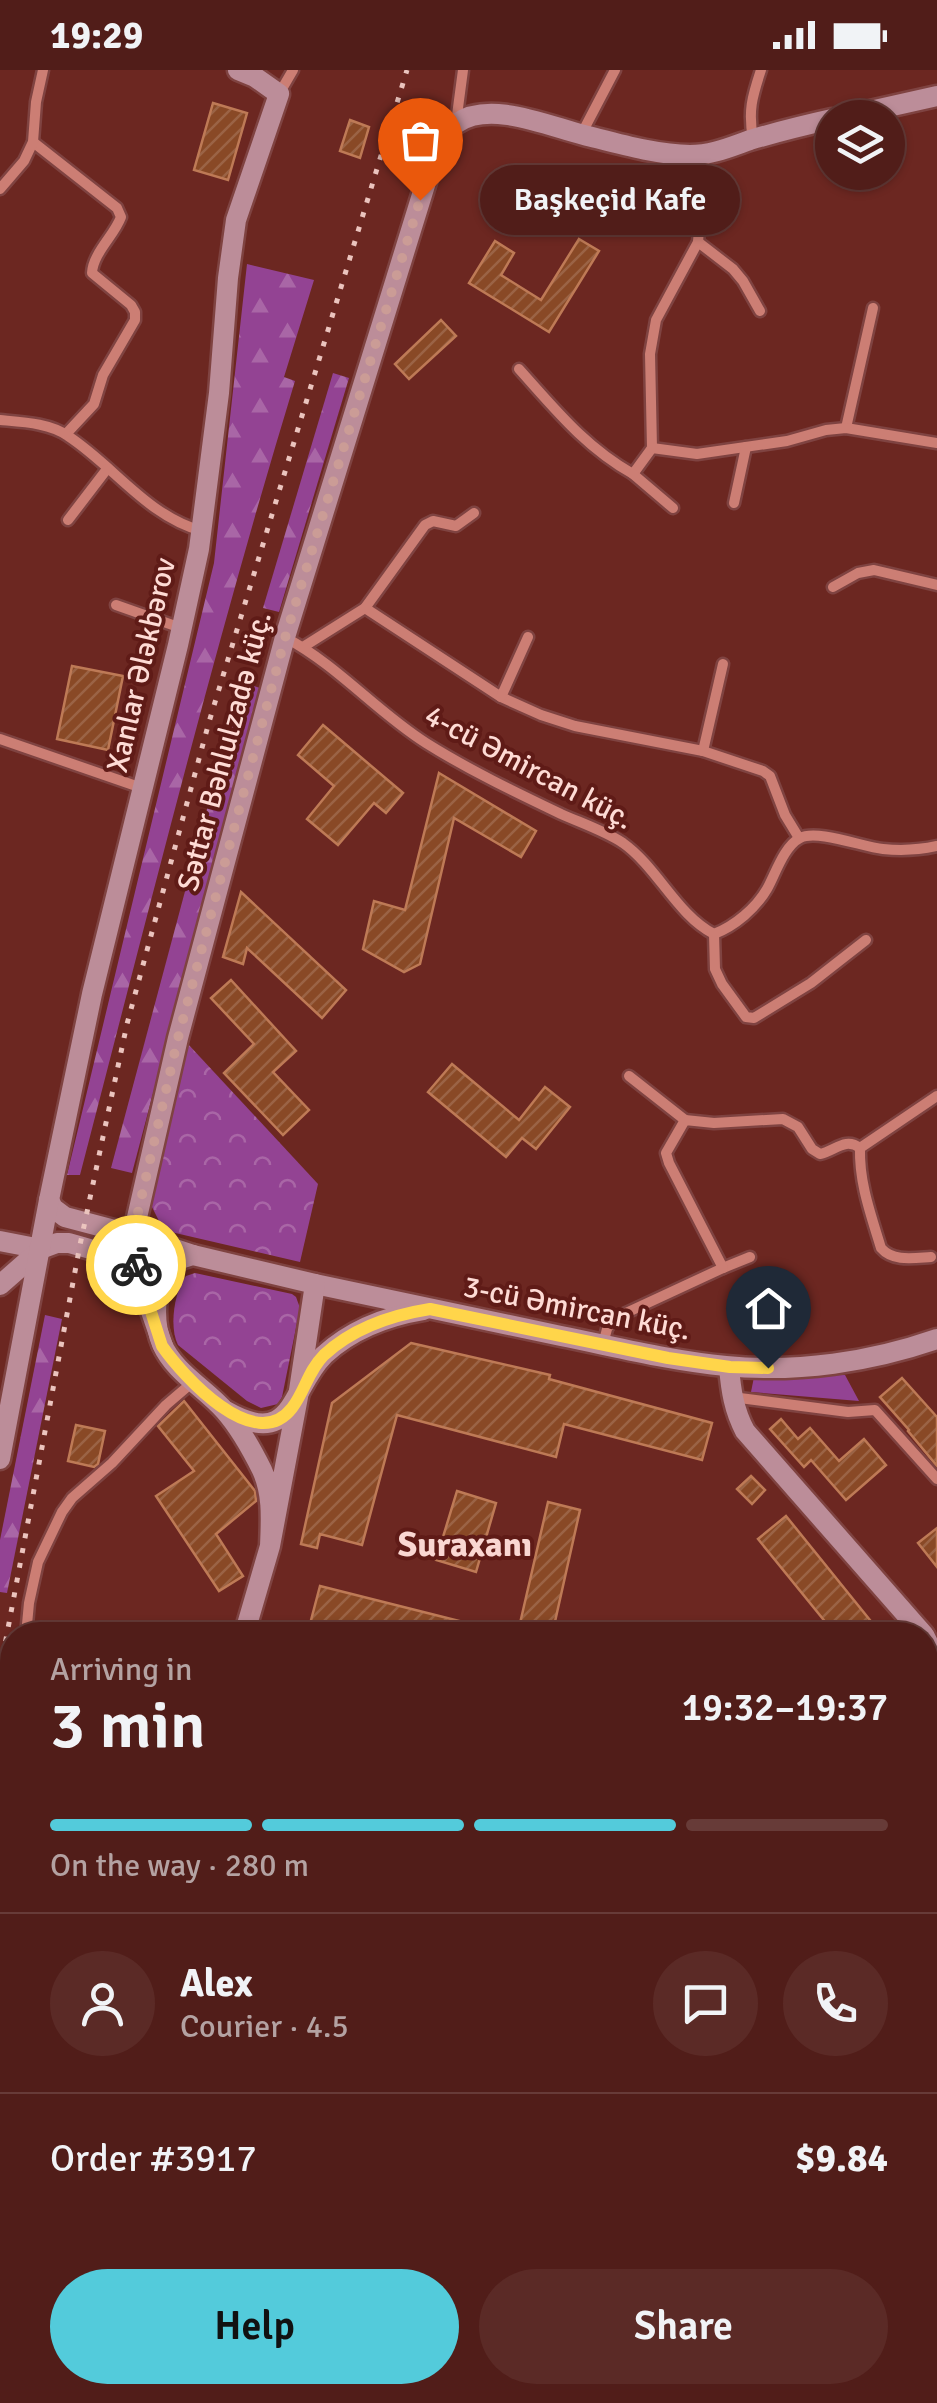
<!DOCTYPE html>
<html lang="en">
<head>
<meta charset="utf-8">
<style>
	:root { --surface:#511d19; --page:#5b2a26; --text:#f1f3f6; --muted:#b4a2a2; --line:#673b38; --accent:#53cbdb }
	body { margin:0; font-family:Signika,sans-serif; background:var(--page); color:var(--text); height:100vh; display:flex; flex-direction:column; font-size:38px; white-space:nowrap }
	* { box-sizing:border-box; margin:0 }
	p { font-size:32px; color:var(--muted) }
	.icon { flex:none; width:55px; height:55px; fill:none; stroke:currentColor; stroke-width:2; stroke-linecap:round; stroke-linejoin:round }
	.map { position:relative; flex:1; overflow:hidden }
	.drawer { position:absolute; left:0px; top:1552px; width:938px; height:782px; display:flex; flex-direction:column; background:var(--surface); border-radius:40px 40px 0 0; box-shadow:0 2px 8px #0004,0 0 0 2px var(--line) }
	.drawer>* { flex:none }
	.fabs { position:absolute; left:815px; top:30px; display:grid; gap:20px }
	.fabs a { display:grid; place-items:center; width:90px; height:90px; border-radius:50%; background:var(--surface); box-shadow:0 2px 8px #0004,0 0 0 2px var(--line); font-size:50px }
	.pin { position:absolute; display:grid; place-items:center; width:85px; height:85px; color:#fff; margin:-102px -42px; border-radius:50% 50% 50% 0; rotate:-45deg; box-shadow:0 0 10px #0007 }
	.pin .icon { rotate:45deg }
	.courier { position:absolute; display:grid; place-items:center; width:100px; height:100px; margin:-50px; border:8px solid #ffd54a; border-radius:50%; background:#fff; color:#222; box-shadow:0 2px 12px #0007 }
	.bubble { position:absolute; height:70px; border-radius:35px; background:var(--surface); box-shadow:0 2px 8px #0004,0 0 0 2px var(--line); font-size:32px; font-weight:600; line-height:70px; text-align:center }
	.head em { font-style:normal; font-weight:600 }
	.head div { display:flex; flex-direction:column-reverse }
	.head { display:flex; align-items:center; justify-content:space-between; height:170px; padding:0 50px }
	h1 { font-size:65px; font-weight:600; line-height:75px }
	.bar { display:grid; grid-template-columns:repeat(4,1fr); gap:15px 10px; align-content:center; height:120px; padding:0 50px }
	.bar i { height:12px; border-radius:8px; background:var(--line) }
	.bar .active { background:var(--accent) }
	.bar p { grid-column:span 4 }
	.line { display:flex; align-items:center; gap:25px; padding:0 50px; border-top:2px solid var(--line) }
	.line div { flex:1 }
	.round { display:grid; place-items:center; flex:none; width:105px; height:105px; border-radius:52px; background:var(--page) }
	.button { display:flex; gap:20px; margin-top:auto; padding:20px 50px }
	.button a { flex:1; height:115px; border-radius:60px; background:var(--accent); color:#111; font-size:40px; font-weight:600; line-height:115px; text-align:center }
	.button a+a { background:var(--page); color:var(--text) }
	.status { display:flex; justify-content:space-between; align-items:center; height:70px; padding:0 50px; background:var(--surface); direction:ltr }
	.status svg { height:28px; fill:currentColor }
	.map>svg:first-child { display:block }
	.grass { fill:#934393 }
	.forest { fill:url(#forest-firs) }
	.park { fill:url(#park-crowns) }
	.building { fill:url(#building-hatch); stroke:#be7a56; stroke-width:2.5 }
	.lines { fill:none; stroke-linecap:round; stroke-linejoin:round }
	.street-casing { stroke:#7f4341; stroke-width:15 }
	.secondary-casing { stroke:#7f4341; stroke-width:25 }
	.street { stroke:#cc7e74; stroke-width:10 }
	.secondary { stroke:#bc8d99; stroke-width:20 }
	.rail { stroke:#ebc4be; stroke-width:5; stroke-dasharray:5 10; stroke-linecap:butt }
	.done { stroke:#cb9c96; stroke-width:10; stroke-dasharray:0 18 }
	.route { stroke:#ffd54a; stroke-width:12 }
	.labels { text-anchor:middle; stroke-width:8; stroke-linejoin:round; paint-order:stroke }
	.street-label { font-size:30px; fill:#fedbd5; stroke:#5f1b17 }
	.quarter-label { font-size:35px; font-weight:bold; fill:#fad7d2; stroke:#5f1b17 }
</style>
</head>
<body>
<div class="status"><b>19:29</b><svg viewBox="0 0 49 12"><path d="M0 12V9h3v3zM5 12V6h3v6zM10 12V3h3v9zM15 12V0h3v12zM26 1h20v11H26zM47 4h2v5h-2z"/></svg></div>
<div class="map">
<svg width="937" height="2333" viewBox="0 0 937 2333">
	<defs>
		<pattern id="forest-firs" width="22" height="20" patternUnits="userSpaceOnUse" patternTransform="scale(2.5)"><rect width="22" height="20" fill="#934393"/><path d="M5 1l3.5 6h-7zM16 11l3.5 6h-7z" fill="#a966a6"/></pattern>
		<pattern id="park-crowns" width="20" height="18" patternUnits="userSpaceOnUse" patternTransform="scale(2.5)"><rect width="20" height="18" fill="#934393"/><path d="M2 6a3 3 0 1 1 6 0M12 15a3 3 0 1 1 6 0" fill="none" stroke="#a966a6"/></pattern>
		<pattern id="building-hatch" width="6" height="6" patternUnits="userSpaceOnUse" patternTransform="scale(2.5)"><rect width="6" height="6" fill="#894926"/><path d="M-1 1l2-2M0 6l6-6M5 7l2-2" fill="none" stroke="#9b6345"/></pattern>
	</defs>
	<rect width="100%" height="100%" fill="#6c2721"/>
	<polygon class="grass" points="845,1305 859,1331 751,1322 754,1307"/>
	<g class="forest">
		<path d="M247 194 314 210 284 307 295 311C215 573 149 840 80 1105H67L214 493Z"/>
		<polygon points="333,303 349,308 279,542 263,538"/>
		<polygon points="241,612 260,618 132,1103 111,1098"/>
		<polygon points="45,1245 62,1249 7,1523 0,1522 0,1470"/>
	</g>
	<g class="park">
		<polygon points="187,973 318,1114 300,1192 171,1162 159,1151 150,1133"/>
		<path d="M195 1203 292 1224 296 1227 300 1238 282 1327 278 1334 261 1338 247 1331 178 1275C169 1257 174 1222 186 1206Z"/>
	</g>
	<g class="building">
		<polygon points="213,33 247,43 228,110 194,100"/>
		<polygon points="350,50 369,57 360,88 340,81"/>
		<polygon points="579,169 599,181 549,262 469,213 495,171 514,183 501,205 541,230"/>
		<polygon points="441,250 456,266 409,309 395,294"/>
		<polygon points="72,596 123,606 108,680 57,669"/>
		<polygon points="323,655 403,723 386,743 374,733 338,775 307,749 334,716 298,685"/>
		<polygon points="439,703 536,761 521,787 454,748 420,894 404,902 363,879 374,831 405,840"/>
		<polygon points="241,822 346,920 322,948 247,878 243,894 223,887"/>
		<polygon points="231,910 296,981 273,1002 309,1040 283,1065 224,1003 254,974 211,928"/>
		<polygon points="452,994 519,1050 545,1017 570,1037 536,1079 522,1068 506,1087 428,1022"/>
		<polygon points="411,1273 550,1305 549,1309 712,1353 702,1390 564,1354 556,1387 397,1345 362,1475 320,1464 317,1478 301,1474 332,1333"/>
		<polygon points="902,1308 937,1347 937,1396 908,1361 909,1360 880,1327"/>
		<polygon points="184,1331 255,1421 256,1431 216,1464 243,1506 219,1521 156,1426 194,1401 158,1356"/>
		<polygon points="781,1349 798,1369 810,1358 839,1391 864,1369 886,1395 846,1430 811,1390 804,1397 770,1359"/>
		<polygon points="76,1355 105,1361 98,1394 94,1397 68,1391"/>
		<polygon points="751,1406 765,1420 752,1434 737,1419"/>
		<polygon points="457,1421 496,1433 476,1502 436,1490"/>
		<polygon points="548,1432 580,1440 552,1565 530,1565 518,1562"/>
		<polygon points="786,1446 882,1565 836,1565 758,1469"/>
		<polygon points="937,1458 937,1497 918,1473"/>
		<polygon points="320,1516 495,1560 495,1565 357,1565 310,1554"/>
	</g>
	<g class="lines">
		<defs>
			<g id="street">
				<polyline points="279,24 293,0"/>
				<polyline points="456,53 463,0"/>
				<polyline points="582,63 615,0"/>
				<path d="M753 69C748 41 752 27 761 0"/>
				<path d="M33 72 117 138 121 147C114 166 93 183 92 203L131 235 135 242V250L103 305 94 334 66 364"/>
				<polyline points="0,119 24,91 33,72 36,32 43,0"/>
				<polyline points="698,172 733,199 743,211 760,241"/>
				<path d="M519 299C555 339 585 377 633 404L652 378 650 284 656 250 698 172 705 85"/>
				<path d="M0 350C22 352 50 353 68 366 114 396 147 446 202 461"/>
				<polyline points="846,358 873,238"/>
				<polyline points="652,378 697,384 787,371 826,360 846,358 937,373"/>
				<polyline points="633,404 673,438"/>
				<polyline points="734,433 746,377"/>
				<polyline points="68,450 107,399"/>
				<polyline points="833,517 858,503 874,500 937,515"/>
				<polyline points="116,535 181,558"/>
				<polyline points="365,538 501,627 541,645 575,656 703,681 763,701 770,706 785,745 799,768"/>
				<path d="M286 568C337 595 377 642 426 673 469 700 515 722 561 744 581 753 605 761 623 773 658 798 677 845 714 864 735 856 756 838 767 819 775 805 784 776 800 768 817 759 863 777 883 779 902 781 919 780 937 776"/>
				<polyline points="303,577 365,538 425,455 433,451 456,456 474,443"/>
				<polyline points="501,627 528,567"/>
				<polyline points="0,669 142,718"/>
				<polyline points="703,681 723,594"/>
				<polyline points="714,864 715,899 722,914 746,947 754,948 811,913 866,870"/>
				<polyline points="629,1006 685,1050"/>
				<path d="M860 1078C859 1113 871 1145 881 1178 893 1192 914 1188 931 1187"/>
				<polyline points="723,1198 750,1187"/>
				<path d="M603 1274 607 1259 613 1249 723 1198 669 1093 666 1083 685 1050 714 1053 783 1049 798 1057 812 1079 820 1084C835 1081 845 1067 860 1078L937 1026"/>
				<polyline points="732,1327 848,1342 875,1340 937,1409"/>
				<polyline points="26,1565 29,1533 38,1492 62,1442 72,1428 112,1393 166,1335 194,1311"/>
				<polyline points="500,2333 506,2322"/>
			</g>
			<g id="secondary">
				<polyline points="839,48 937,26"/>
				<polyline points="49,1130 53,1138 65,1147 133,1165 193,1185"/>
				<polyline points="0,1171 41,1179 57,1173 69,1173 104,1183 113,1188 124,1199 137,1219"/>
				<path d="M315 1214C397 1231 479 1249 561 1266 616 1277 671 1291 726 1296 797 1303 871 1292 937 1269"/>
				<polyline points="0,1215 41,1179"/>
				<path d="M163 1276 137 1201 133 1165 178 968 285 567 430 99C436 83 441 63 457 53 490 30 548 56 584 65 616 73 657 85 690 85 712 85 730 77 750 70 777 62 805 55 832 49"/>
				<path d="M729 1297C731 1321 734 1340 745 1361L924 1565"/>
				<path d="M226 1341C295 1380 290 1318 324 1285 351 1260 388 1246 424 1240"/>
				<polyline points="0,1389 49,1130 92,924 178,575 199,479 219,323 228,208 236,150 279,24 255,7 238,0"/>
				<path d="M244 1565 270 1476 298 1327 315 1214 193 1185C186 1187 178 1189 172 1194 153 1211 153 1253 162 1274 174 1302 206 1319 225 1341 240 1358 252 1380 262 1400 273 1424 271 1450 270 1476"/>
				<polyline points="925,1567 937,1590"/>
				<polyline points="925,1651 937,1623"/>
				<polyline points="925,1724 937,1732"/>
				<polyline points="413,2322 423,2333"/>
			</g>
		</defs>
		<use href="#street" class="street-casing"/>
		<use href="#secondary" class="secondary-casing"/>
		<use href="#street" class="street"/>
		<use href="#secondary" class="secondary"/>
		<polyline class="rail" points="0,1601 80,1175 127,954 209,652 407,0"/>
	</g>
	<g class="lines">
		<polyline class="done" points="136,1195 133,1164 178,968 285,568 420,130"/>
		<path class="route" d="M136 1195 162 1276C183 1306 255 1386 292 1338 305 1321 308 1301 324 1285 353 1258 392 1245 430 1239L668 1288 730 1297 768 1298"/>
	</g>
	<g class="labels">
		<g class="street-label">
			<text transform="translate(141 595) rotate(-77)" y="10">Xanlar Ələkbərov</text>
			<text transform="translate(224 681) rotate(-75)" y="10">Səttar Bəhlulzadə küç.</text>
			<text transform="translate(529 697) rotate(28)" y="10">4-cü Əmircan küç.</text>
			<text transform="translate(577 1238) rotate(11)" y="10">3-cü Əmircan küç.</text>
		</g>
		<g class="quarter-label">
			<text x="465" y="1486">Suraxanı</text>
		</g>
	</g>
</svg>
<div class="fabs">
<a><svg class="icon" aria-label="layers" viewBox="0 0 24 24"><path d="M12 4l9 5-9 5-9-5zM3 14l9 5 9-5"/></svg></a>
</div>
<div class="pin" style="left:420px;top:130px;background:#ea580c"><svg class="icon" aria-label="bag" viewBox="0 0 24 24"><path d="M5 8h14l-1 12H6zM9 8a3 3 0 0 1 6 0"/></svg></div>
<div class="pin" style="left:768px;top:1298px;background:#1f2937"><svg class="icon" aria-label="home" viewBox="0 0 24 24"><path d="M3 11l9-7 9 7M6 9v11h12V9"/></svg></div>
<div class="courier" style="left:136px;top:1195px"><svg class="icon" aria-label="bike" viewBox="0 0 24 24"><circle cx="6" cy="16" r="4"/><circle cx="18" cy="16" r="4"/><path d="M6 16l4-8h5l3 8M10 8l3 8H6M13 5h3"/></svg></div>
<div class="bubble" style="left:480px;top:95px;width:260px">Başkeçid Kafe</div>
<section class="drawer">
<div class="head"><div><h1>3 min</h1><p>Arriving in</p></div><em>19:32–19:37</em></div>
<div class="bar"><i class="active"></i><i class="active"></i><i class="active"></i><i></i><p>On the way · 280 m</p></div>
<div class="line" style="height:180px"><a class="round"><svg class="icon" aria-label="person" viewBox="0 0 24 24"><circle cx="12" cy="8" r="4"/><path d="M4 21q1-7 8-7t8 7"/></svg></a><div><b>Alex</b><p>Courier · 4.5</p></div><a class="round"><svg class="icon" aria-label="chat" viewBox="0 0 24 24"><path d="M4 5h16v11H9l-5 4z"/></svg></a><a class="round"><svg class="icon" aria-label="phone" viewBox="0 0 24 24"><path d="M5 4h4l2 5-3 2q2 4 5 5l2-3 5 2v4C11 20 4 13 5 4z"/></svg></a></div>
<div class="line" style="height:130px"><div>Order #3917</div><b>$9.84</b></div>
<div class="button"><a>Help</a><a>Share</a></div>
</section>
</div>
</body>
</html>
